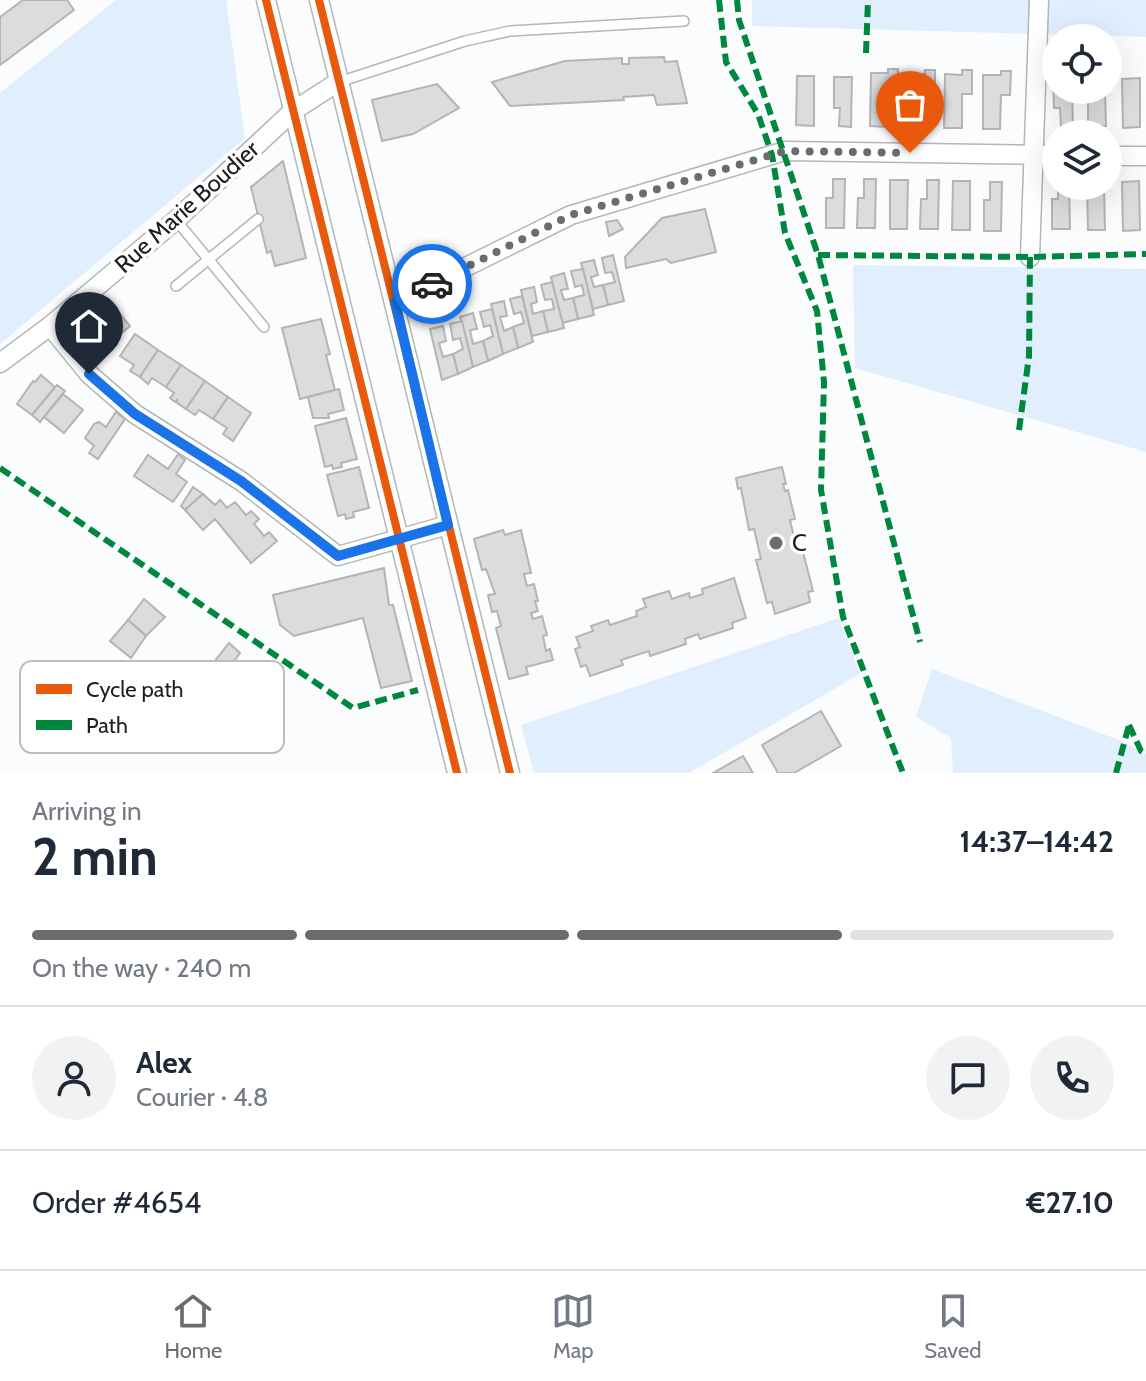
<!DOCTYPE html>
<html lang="en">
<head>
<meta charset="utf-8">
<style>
	:root { --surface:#fff; --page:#f2f2f3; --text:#1f2937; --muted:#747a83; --line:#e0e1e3; --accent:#6a6c6d }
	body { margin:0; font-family:Cabin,sans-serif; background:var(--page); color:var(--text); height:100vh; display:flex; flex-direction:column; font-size:30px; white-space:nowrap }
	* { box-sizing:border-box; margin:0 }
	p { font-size:26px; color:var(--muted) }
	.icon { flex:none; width:44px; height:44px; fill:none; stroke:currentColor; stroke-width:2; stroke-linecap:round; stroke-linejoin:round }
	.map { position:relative; height:773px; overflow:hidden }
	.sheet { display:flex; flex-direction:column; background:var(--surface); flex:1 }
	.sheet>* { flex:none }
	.buttons { position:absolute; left:1042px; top:24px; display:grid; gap:16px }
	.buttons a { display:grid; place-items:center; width:80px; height:80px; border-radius:50%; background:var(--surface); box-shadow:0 8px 32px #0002; font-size:40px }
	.pin { position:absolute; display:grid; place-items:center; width:68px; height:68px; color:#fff; margin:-82px -34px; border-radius:50% 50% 50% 0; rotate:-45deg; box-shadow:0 0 8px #0007 }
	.pin .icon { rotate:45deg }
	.courier { position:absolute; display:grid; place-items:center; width:80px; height:80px; margin:-40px; border:6px solid #1a73e8; border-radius:50%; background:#fff; color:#222; box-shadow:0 2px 10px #0007 }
	.overview em { font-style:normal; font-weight:700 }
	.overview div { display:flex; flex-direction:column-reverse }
	.overview { display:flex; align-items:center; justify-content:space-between; height:136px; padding:0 32px }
	h1 { font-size:52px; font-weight:700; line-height:60px }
	.bar { display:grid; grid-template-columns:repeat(4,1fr); gap:12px 8px; align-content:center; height:96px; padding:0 32px }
	.bar i { height:10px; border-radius:6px; background:var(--line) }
	.bar .on { background:var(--accent) }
	.bar p { grid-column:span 4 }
	.line { display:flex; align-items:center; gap:20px; padding:0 32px; border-top:2px solid var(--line) }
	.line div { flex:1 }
	.round { display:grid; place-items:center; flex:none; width:84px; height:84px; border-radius:42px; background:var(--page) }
	.tabs { display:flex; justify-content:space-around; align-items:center; height:112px; border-top:2px solid var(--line); background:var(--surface); font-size:22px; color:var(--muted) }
	.tabs a { display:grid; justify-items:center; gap:4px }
	.tabs .on { color:var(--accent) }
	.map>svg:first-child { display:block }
	.green { fill:#e1eefe }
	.building { fill:#dadcdd; stroke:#b2b4b6; stroke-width:2 }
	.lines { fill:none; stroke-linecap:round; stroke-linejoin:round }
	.lane-casing { stroke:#b4b6b7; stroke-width:12 }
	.street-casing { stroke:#b4b6b7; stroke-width:21 }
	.lane { stroke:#feffff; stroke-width:9 }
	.street { stroke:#feffff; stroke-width:18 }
	.quiet { stroke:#00873e; stroke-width:6; stroke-dasharray:12 6; stroke-linecap:butt }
	.cycleway-casing { stroke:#fff; stroke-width:13 }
	.cycleway { stroke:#e8590c; stroke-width:8 }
	.done { stroke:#6a6c6d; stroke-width:8; stroke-dasharray:0 14.4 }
	.route { stroke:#1a73e8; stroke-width:10 }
	.poi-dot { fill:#6a6c6d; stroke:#fff; stroke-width:3 }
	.labels { text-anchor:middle; stroke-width:7; stroke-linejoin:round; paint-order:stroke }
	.street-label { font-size:24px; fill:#1c1e1f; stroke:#fff }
	.poi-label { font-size:24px; fill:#1c1e1f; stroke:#fff; text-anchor:start }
	.key { fill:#fff; stroke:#bbbcbc; stroke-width:2 }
	.key-label { font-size:22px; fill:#1c1e1f }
</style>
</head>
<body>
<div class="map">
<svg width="1146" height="773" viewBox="0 0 1146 773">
	<rect width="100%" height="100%" fill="#fafcfd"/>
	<g class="green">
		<polygon points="116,0 226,0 245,138 0,344 0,93"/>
		<polygon points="752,0 1146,0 1146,37 752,26"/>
		<polygon points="853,265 1146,269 1146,452 855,368"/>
		<polygon points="839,618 860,674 689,773 534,773 521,725"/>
		<polygon points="932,669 1124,742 1146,754 1146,773 953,773 951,738 916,717"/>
	</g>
	<g class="building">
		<polygon points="23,0 67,0 74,10 0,65 0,17"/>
		<polygon points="664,57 665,62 677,61 687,103 657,105 654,95 623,97 624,100 510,106 492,82 565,61 622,58 622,64 629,64 629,58"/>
		<polygon points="888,69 898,69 898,93 889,93 888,127 870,126 871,73 888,73"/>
		<polygon points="925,70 935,70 935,94 925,93 924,127 907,127 908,74 925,74"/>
		<polygon points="962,70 972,70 972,94 962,94 962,128 944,128 945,74 962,75"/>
		<polygon points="1001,71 1011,71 1010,95 1001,95 1000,129 983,129 983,75 1001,75"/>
		<polygon points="797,76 814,76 814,126 796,125"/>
		<polygon points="834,77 852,77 851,127 839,126 840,108 834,108"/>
		<polygon points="1053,78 1056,78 1056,90 1072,90 1073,126 1061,127 1060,108 1054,108"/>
		<polygon points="1140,78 1140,127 1123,128 1122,79"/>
		<polygon points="437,84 459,108 413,134 382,141 372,100"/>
		<polygon points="1088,90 1105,90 1106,126 1088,127"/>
		<polygon points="283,161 306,258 275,266 271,251 267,253 251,187"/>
		<polygon points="833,179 845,179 844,228 826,228 826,198 833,198"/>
		<polygon points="864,179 876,179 875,228 857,228 858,198 864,198"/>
		<polygon points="890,180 908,180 907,229 890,229"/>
		<polygon points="927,180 939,180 938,229 920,229 921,199 927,199"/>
		<polygon points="953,181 970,181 970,230 952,230"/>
		<polygon points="1139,181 1140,230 1123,231 1122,182"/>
		<polygon points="990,182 1002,182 1001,231 984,231 984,200 990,200"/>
		<polygon points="1058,186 1069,186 1070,229 1052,229 1052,199 1058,199"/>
		<polygon points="1087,186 1104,186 1105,230 1088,230"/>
		<polygon points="705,209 716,252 671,263 666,259 626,268 625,257 662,218"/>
		<polygon points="617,220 623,229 609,236 606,222"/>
		<polygon points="613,255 624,301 608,305 603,285 615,282 612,272 605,273 602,258"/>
		<polygon points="594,260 598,275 591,277 594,287 603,285 608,305 593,309 581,263"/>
		<polygon points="583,269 594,315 578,319 573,298 584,295 582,285 575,287 571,271"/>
		<polygon points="564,273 568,289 561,290 564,300 573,298 578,319 562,323 551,277"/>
		<polygon points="552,282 564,328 548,332 543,311 554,309 552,299 545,300 541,285"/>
		<polygon points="534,287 537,302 531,304 533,314 543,311 548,332 532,336 521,290"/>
		<polygon points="522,296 533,342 518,348 513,327 524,323 521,312 514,314 510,299"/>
		<polygon points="504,301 507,316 500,317 504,331 513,327 518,348 503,354 491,304"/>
		<polygon points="112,304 130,326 110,343 99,330 93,334 86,325"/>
		<polygon points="492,309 503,354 488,361 483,341 493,336 490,325 484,327 480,312"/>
		<polygon points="473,313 477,329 470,330 473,344 483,341 488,361 473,367 460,317"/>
		<polygon points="321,319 330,354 326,355 335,390 300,399 282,328"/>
		<polygon points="462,321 473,367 458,374 453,354 463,349 460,338 453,340 450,324"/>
		<polygon points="443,326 446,341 439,343 443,357 453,354 458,374 442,380 430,329"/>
		<polygon points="135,334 158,350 140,377 130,371 134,365 120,356"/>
		<polygon points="158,350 181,365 166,387 152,378 148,384 140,377"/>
		<polygon points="181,365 205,381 186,409 176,402 178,399 175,402 170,398 174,393 166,387"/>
		<polygon points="41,375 55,387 32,415 17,404 33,381 35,382"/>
		<polygon points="205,381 228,397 213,419 199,410 195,415 186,409"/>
		<polygon points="57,385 65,391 40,422 32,415"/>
		<polygon points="339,389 344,410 328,414 329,418 313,418 308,397"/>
		<polygon points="63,394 83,410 64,433 44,417"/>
		<polygon points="228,397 251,413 233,441 223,434 227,428 213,419"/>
		<polygon points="116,412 125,419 98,459 89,453 94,446 85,438 94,424 99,422 106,427"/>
		<polygon points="346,418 357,459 341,463 342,467 333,469 332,465 325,467 315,426"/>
		<polygon points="178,454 185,460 176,474 187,482 173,502 134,476 148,455 168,469"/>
		<polygon points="359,467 369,508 353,512 354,517 346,519 345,514 338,516 327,475"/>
		<polygon points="782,467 786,484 783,484 785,491 788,490 795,519 790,520 797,550 802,548 813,591 808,592 810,602 775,614 772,602 767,603 756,560 761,559 754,529 749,530 741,488 738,489 736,478"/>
		<polygon points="193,487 203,494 185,510 181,506"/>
		<polygon points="203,494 215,505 220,500 227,508 235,502 246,515 251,511 259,519 254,524 264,536 269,532 277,541 251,563 215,519 203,530 185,510"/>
		<polygon points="503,530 505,535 521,530 531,573 524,574 527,586 534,584 538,601 535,601 538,611 531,613 533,619 542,616 547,635 543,636 546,651 550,649 553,660 526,667 528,674 509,679 496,628 501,626 497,611 492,612 488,595 495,594 486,569 482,570 474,539"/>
		<polygon points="384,568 389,605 393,605 412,681 381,688 363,618 294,636 280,625 273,595"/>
		<polygon points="734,578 746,618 732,623 733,628 700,639 698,634 685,639 686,644 650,656 649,651 621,660 623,665 590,676 586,665 581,667 575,649 580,647 576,637 593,631 591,626 608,620 610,625 637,616 636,611 646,607 643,599 669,591 672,599 689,593 690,598 703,594 702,589"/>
		<polygon points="144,599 165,617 146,636 128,620"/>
		<polygon points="128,620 146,636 131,658 110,641"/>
		<polygon points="229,643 240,653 226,672 214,662"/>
		<polygon points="821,711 841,746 794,773 778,773 762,745"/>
		<polygon points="743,756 753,773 713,773"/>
	</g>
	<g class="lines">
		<defs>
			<g id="lane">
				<polyline points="339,82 465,41 510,31 684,21"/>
				<polyline points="176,220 264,327"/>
				<polyline points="176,286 258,219"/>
			</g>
			<g id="street">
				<polyline points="266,0 457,773"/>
				<path d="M319 0C384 257 446 515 510 773"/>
				<polyline points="1108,156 1146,156"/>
				<polyline points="1030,257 1039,0"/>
				<polyline points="395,302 571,215 785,151 1056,155"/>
				<polyline points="50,326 89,374 135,414 241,481 338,556 448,525"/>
				<polyline points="0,363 50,326 176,220 293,111 338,82"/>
			</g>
		</defs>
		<use href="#lane" class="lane-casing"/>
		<use href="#street" class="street-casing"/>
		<use href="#lane" class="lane"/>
		<use href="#street" class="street"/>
		<g class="quiet">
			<polyline points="719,0 726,62 758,114 772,155 785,233 817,311 824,382 821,490 843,617 903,773"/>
			<polyline points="737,0 739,20 818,255 920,642"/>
			<polyline points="866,53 868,0"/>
			<polyline points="818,255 1030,257 1146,254"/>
			<polyline points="1019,430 1029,356 1030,257"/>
			<polyline points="0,468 353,708 418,690"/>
			<polyline points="1129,725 1141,751 1146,754"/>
			<polyline points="1116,773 1129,725"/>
		</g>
		<defs>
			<g id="cycleway">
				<polyline points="266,0 457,773"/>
				<path d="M319 0C384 257 446 515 510 773"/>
			</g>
		</defs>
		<use href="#cycleway" class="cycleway-casing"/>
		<use href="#cycleway" class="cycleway"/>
	</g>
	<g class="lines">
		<polyline class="done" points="432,284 571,215 785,151 910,153"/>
		<polyline class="route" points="89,374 135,414 241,481 338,556 448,525 395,302 432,284"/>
	</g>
	<circle class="poi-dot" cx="776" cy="543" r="8"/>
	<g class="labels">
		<g class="street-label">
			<text transform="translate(187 207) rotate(-42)" y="8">Rue Marie Boudier</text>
		</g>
		<g class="poi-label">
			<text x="792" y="551">C</text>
		</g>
	</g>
	<rect x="20" y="661" width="264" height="92" rx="12" class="key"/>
	<rect x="36" y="684" width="36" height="10" fill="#e8590c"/>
	<rect x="36" y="720" width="36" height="10" fill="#00873e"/>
	<g class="key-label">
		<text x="86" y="697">Cycle path</text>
		<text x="86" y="733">Path</text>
	</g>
</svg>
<div class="buttons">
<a><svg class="icon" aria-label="locate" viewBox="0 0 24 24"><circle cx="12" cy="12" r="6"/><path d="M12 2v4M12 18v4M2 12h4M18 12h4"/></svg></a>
<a><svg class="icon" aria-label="layers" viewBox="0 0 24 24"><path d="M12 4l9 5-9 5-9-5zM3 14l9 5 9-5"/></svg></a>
</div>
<div class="pin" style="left:910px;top:153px;background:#ea580c"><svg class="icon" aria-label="bag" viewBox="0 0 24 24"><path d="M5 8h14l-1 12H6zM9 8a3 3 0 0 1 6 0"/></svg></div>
<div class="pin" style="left:89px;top:374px;background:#1f2937"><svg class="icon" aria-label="home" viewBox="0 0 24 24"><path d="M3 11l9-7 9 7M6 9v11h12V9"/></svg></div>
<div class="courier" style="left:432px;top:284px"><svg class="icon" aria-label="car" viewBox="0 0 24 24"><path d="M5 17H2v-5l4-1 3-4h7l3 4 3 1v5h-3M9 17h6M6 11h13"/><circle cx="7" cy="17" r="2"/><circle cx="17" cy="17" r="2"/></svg></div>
</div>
<section class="sheet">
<div class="overview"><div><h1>2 min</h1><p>Arriving in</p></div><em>14:37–14:42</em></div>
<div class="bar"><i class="on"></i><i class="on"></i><i class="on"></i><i></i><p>On the way · 240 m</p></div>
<div class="line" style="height:144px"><a class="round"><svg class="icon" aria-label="person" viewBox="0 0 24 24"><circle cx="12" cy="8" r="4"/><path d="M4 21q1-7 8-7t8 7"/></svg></a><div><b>Alex</b><p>Courier · 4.8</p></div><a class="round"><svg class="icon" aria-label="chat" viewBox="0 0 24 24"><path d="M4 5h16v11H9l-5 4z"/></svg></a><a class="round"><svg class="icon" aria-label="phone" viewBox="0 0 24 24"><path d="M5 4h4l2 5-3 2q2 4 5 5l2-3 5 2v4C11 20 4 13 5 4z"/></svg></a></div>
<div class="line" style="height:104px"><div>Order #4654</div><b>€27.10</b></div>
</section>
<nav class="tabs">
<a class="on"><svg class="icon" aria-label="home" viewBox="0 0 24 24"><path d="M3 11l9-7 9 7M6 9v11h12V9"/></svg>Home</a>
<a><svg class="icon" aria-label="map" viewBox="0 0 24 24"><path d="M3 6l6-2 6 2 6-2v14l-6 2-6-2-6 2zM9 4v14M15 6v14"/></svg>Map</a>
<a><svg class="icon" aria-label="saved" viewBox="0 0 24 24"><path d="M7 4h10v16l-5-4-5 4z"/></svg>Saved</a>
</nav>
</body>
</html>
